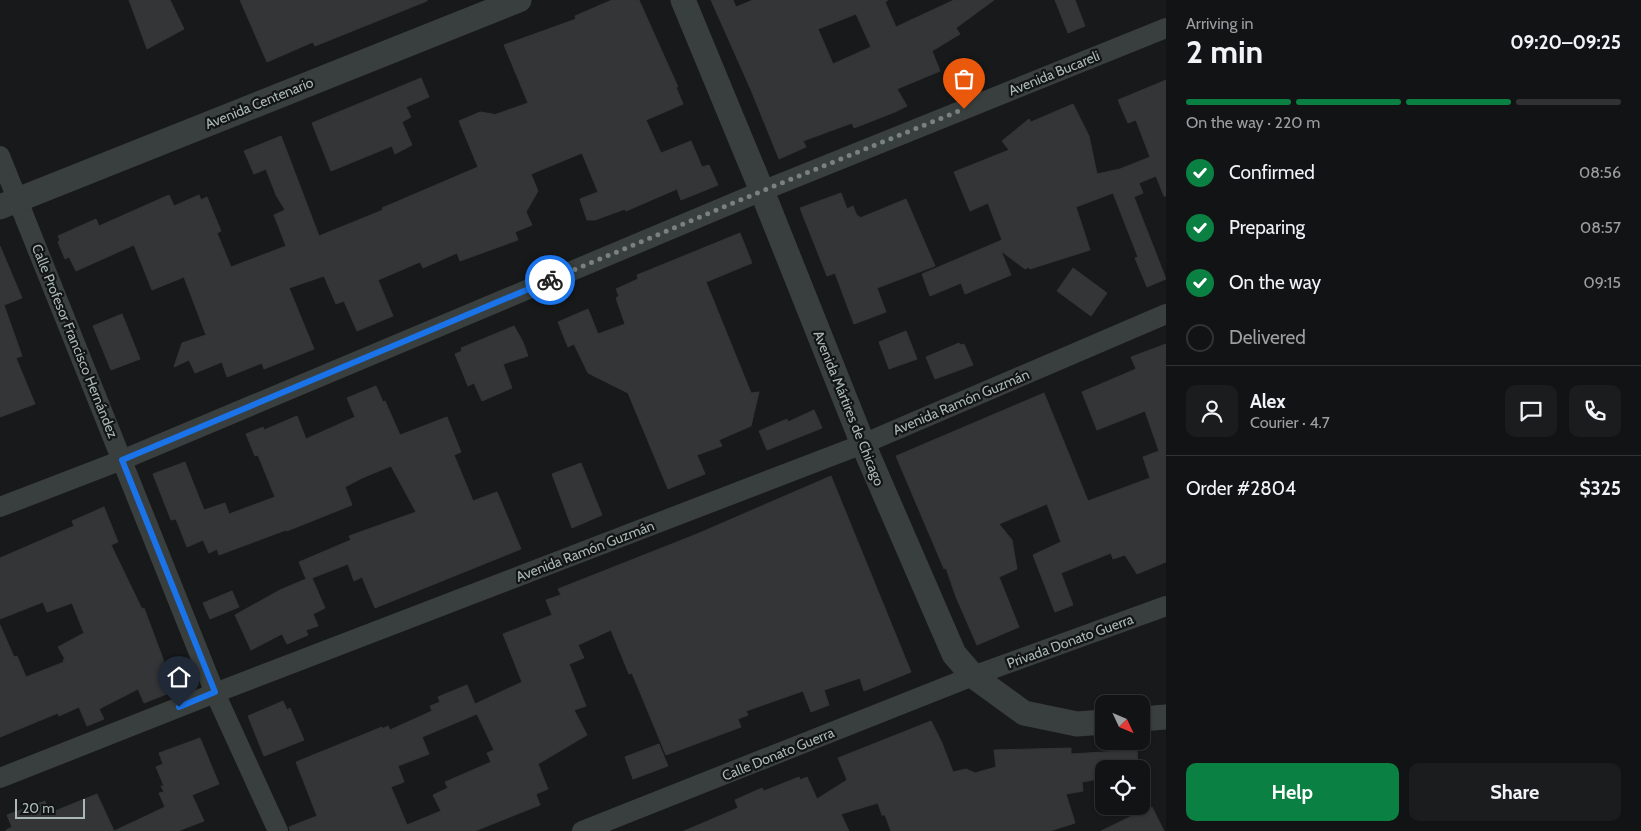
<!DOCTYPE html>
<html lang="en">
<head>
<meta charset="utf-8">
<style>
	:root { --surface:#121314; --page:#1b1c1d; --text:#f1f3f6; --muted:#9c9ea0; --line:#313234; --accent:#0b8043 }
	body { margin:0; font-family:Cabin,sans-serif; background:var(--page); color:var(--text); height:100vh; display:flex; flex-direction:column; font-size:19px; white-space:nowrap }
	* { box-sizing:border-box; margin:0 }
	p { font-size:16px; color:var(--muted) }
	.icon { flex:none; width:28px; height:28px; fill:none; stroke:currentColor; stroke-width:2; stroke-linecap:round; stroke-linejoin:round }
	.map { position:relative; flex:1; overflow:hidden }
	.details { display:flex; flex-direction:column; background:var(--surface); width:475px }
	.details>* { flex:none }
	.needle { width:32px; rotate:134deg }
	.buttons { position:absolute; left:1095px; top:695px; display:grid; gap:10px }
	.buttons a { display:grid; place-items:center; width:55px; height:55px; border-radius:10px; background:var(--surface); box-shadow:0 1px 4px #0004,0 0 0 1px var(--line); font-size:25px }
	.scale { position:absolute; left:15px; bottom:12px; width:70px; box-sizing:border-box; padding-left:5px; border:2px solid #abb9b6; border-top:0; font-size:14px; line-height:18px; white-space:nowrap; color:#abb9b6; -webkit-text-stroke:4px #131515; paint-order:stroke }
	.pin { position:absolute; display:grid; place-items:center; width:42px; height:42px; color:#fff; margin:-51px -21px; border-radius:50% 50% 50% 0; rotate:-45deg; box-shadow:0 0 5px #0007 }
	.pin .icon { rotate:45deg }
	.courier { position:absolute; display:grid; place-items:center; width:50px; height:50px; margin:-25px; border:4px solid #1a73e8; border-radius:50%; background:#fff; color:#222; box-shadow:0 1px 6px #0007 }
	.headline em { font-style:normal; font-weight:800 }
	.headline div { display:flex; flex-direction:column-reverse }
	.headline { display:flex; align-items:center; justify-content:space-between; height:85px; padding:0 20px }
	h1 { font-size:32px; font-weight:800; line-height:38px }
	.bar { display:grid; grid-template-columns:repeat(4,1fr); gap:8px 5px; align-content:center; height:60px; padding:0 20px }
	.bar i { height:6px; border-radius:4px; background:var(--line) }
	.bar .selected { background:var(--accent) }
	.bar p { grid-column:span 4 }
	.line { display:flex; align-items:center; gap:12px; padding:0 20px; border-top:1px solid var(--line) }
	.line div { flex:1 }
	.round { display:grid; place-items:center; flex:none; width:52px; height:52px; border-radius:10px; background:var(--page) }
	ol { padding:0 20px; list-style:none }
	li { display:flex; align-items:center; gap:15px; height:55px }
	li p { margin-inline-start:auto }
	li .icon { padding:5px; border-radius:50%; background:var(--accent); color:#fff; stroke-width:4 }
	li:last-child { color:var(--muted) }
	li i { width:28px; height:28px; border:2px solid var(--line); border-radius:50% }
	.action { display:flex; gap:10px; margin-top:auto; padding:10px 20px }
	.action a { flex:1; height:58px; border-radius:10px; background:var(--accent); color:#fff; font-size:20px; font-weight:800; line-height:58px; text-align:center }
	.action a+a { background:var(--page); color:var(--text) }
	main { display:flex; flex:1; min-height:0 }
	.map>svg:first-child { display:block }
	.building { fill:#333536; stroke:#323536; fill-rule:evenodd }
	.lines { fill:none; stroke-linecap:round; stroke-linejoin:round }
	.minor { stroke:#393f3e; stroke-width:20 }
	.tertiary { stroke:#393f3e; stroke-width:25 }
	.done { stroke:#78817f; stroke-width:5; stroke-dasharray:0 9 }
	.route { stroke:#1a73e8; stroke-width:6 }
	.labels { text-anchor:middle; stroke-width:4.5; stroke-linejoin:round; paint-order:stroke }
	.street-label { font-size:14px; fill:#abb9b6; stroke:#131515 }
</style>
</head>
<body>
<main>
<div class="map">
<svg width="1166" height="831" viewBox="0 0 1166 831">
	<rect width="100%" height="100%" fill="#18191a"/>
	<g class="building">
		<polygon points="129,0 170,0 184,29 147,49"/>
		<polygon points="240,0 427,0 427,1 315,46 313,42 267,62"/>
		<polygon points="612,0 639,0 678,87 676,87 683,104 646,120 661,153 691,141 702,167 709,165 718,185 681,200 677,189 626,211 625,209 595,220 587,220 580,199 598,192 582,153 531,174 538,191 526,212 532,225 515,232 518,240 460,261 457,253 423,268 420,262 378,280 393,316 357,331 344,301 336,304 324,276 289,288 314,349 264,369 262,363 227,377 222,362 195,373 189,360 174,367 182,343 206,335 184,277 152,290 134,245 76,271 69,257 65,259 58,242 60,240 58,236 96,219 99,226 169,195 174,206 199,195 201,200 207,197 221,231 217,233 231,267 286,246 274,215 285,210 276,195 266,169 254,174 244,151 281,136 319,236 383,210 382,208 478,167 459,121 480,112 493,114 494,115 528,103 504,45 576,19 575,16"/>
		<path d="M711 0H733L736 7 753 0H888L885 2 896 27 954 0H994L956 28 960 34 932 51 940 71 897 89 907 106 895 112 854 128 852 123 803 141 806 147 779 159 751 90ZM856 14 871 47 833 64 818 29Z"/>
		<polygon points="1055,0 1075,0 1085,26 1068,33"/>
		<polygon points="421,78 429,97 406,107 411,117 402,122 412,145 395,154 392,146 331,171 312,123"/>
		<polygon points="1166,80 1166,196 1164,196 1156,176 1139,183 1143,193 1134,197 1166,279 1147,287 1135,258 1138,257 1113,193 1076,207 1090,250 1030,269 1029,267 1025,269 1001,251 1011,275 965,294 961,283 930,296 922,274 1002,240 988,203 970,211 954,172 1009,150 1002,141 1029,119 1031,122 1073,104 1089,136 1097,174 1120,169 1150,157 1136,120 1128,123 1118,100"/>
		<polygon points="841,193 847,209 853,206 857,216 859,216 860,218 906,199 935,266 877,288 886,312 854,324 835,273 827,276 800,208"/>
		<polygon points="740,233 752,263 706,282 751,393 759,392 751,426 719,440 722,446 697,455 705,474 668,489 628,393 588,373 574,344 568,347 558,322 588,309 598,334 625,324 616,298 619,296 616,289 638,279 637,275"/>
		<polygon points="0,246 22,298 4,305 22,356 16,358 35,404 0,417"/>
		<polygon points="1073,268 1107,293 1091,316 1057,291"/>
		<polygon points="122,314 140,359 111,370 93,326"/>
		<polygon points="514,326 523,342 528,356 503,364 512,388 482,401 474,383 468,386 455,354 462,351 461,348"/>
		<polygon points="906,331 917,359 889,369 879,342"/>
		<polygon points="959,343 960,345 964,344 973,365 935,379 926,357"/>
		<polygon points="1166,344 1166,562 1137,574 1125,555 1113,559 1111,553 1061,573 1073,605 1055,612 1033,555 1061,542 1047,504 999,524 1012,540 1017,569 999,577 1019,627 977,645 956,597 946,568 944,569 936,550 896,456 1044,393 1088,501 1150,478 1143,457 1159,451 1145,411 1097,430 1082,392 1136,369 1131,357"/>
		<polygon points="376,386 383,402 385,401 400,435 447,417 461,452 454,455 473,501 497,492 521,549 375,608 362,577 354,581 348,564 312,578 325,608 313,614 318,626 306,630 308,635 287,644 282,634 251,650 235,615 280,590 306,579 299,562 351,540 349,536 416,512 391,466 362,478 345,487 352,505 287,531 286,530 219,555 217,549 209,553 203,540 187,547 176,519 171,520 153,474 185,462 204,510 225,503 229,514 275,497 258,455 255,456 246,434 263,427 264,430 297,416 306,439 355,417 347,398"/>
		<polygon points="814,410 822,428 767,450 759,431 787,419 788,422"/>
		<polygon points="581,463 602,515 572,528 552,474"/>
		<path d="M831 476 911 672 864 691 860 678 824 690 829 705 811 712 803 691 746 711 748 715 738 719 741 727 666 755 632 673 629 674 611 630 578 645 584 658 569 664 586 706 574 710 587 735 538 764 548 789 536 794 540 805 475 831H290L289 827 317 816 296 762 382 727V729L388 726 390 730 432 711 430 706 440 702 438 697 467 685 475 704 522 682 503 634 552 615 546 600 561 595 558 589 697 534ZM477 714 494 750 487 753 491 762 445 782 448 788 433 795 441 811 407 825 391 787 404 782 398 766 429 754 422 737Z"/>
		<polygon points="104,507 118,542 111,545 142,609 144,608 166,667 170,666 179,689 144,703 138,689 99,709 104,719 87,726 79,707 59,716 58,713 0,737 0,625 14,657 17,656 26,677 64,662 63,660 65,659 58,647 84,633 72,603 47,612 43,602 0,619 0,558 74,526 72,521"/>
		<polygon points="232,591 239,607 210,619 203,603"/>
		<polygon points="283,701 287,710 290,708 304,740 264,756 248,716"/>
		<polygon points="931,721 942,743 953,772 966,769 975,773 996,767 994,750 1071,748 1071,754 1137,750 1138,769 1104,769 1104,778 1082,782 1083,791 1066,794 1075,823 1050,831 891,831 885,815 882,815 878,803 841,814 849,831 684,831 738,808 735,800 762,788 764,791 799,777 800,780 807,777 817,799 847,780 838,758"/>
		<polygon points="200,738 219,784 192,795 204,821 178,831 6,831 6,830 12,827 7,815 45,801 50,813 97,794 114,831 165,807 159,793 164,792 161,786 164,786 156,767 163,764 159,753"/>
		<polygon points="659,744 668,766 633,779 625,757"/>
		<polygon points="1152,807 1164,831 1101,831 1138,813"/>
	</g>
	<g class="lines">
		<g class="minor">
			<polyline points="0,156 215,693 278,831"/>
			<polyline points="0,507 122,460 762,191 1166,28"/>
			<polyline points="0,778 215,693 863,444 1166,314"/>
			<polyline points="582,831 973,676 1166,606"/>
		</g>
		<g class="tertiary">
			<polyline points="683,0 762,191 863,444 954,654 973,676 1024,713 1077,724 1104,722"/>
			<polyline points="0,207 519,0"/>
			<polyline points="1141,719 1166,717"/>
		</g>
	</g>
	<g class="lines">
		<polyline class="done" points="550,280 762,191 964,109"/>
		<polyline class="route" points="179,707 215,692 122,460 550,280"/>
	</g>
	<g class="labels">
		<g class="street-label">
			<text transform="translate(1054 73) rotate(-22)" y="5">Avenida Bucareli</text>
			<text transform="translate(259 103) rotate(-22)" y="5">Avenida Centenario</text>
			<text transform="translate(75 341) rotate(68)" y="5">Calle Profesor Francisco Hernández</text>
			<text transform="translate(961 402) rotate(-23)" y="5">Avenida Ramón Guzmán</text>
			<text transform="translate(849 408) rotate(68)" y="5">Avenida Mártires de Chicago</text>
			<text transform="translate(585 551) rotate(-21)" y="5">Avenida Ramón Guzmán</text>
			<text transform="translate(1070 641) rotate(-20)" y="5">Privada Donato Guerra</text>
			<text transform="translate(778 754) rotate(-22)" y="5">Calle Donato Guerra</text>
		</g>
	</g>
</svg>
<div class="buttons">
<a><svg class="needle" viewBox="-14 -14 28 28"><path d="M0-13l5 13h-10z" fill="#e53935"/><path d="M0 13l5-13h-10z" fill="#9c9ea0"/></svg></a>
<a><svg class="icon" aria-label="locate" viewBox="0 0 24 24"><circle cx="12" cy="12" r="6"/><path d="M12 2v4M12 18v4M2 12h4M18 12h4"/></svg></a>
</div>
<div class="scale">20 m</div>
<div class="pin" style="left:964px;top:109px;background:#ea580c"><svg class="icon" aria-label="bag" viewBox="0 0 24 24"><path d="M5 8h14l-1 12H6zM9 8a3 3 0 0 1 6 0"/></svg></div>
<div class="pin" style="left:179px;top:707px;background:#1f2937"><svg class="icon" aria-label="home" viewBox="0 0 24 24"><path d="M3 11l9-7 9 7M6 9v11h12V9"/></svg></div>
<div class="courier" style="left:550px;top:280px"><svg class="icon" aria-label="bike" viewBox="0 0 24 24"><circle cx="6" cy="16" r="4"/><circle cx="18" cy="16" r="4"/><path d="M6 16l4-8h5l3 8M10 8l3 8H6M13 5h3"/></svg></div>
</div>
<section class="details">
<div class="headline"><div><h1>2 min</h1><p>Arriving in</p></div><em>09:20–09:25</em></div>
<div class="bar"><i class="selected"></i><i class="selected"></i><i class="selected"></i><i></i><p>On the way · 220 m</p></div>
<ol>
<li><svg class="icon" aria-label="check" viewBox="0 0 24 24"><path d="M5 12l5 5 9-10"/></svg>Confirmed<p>08:56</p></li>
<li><svg class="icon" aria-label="check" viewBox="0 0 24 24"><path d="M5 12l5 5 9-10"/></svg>Preparing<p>08:57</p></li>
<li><svg class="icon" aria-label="check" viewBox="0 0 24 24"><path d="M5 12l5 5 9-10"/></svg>On the way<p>09:15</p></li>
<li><i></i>Delivered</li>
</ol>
<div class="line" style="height:90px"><a class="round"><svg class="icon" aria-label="person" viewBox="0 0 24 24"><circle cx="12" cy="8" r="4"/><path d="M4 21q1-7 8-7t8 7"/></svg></a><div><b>Alex</b><p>Courier · 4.7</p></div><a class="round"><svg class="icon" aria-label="chat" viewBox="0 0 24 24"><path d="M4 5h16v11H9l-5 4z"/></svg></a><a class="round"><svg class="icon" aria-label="phone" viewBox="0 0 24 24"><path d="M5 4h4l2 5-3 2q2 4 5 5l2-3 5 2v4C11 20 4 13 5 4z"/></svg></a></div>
<div class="line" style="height:65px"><div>Order #2804</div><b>$325</b></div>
<div class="action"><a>Help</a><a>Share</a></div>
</section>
</main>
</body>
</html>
